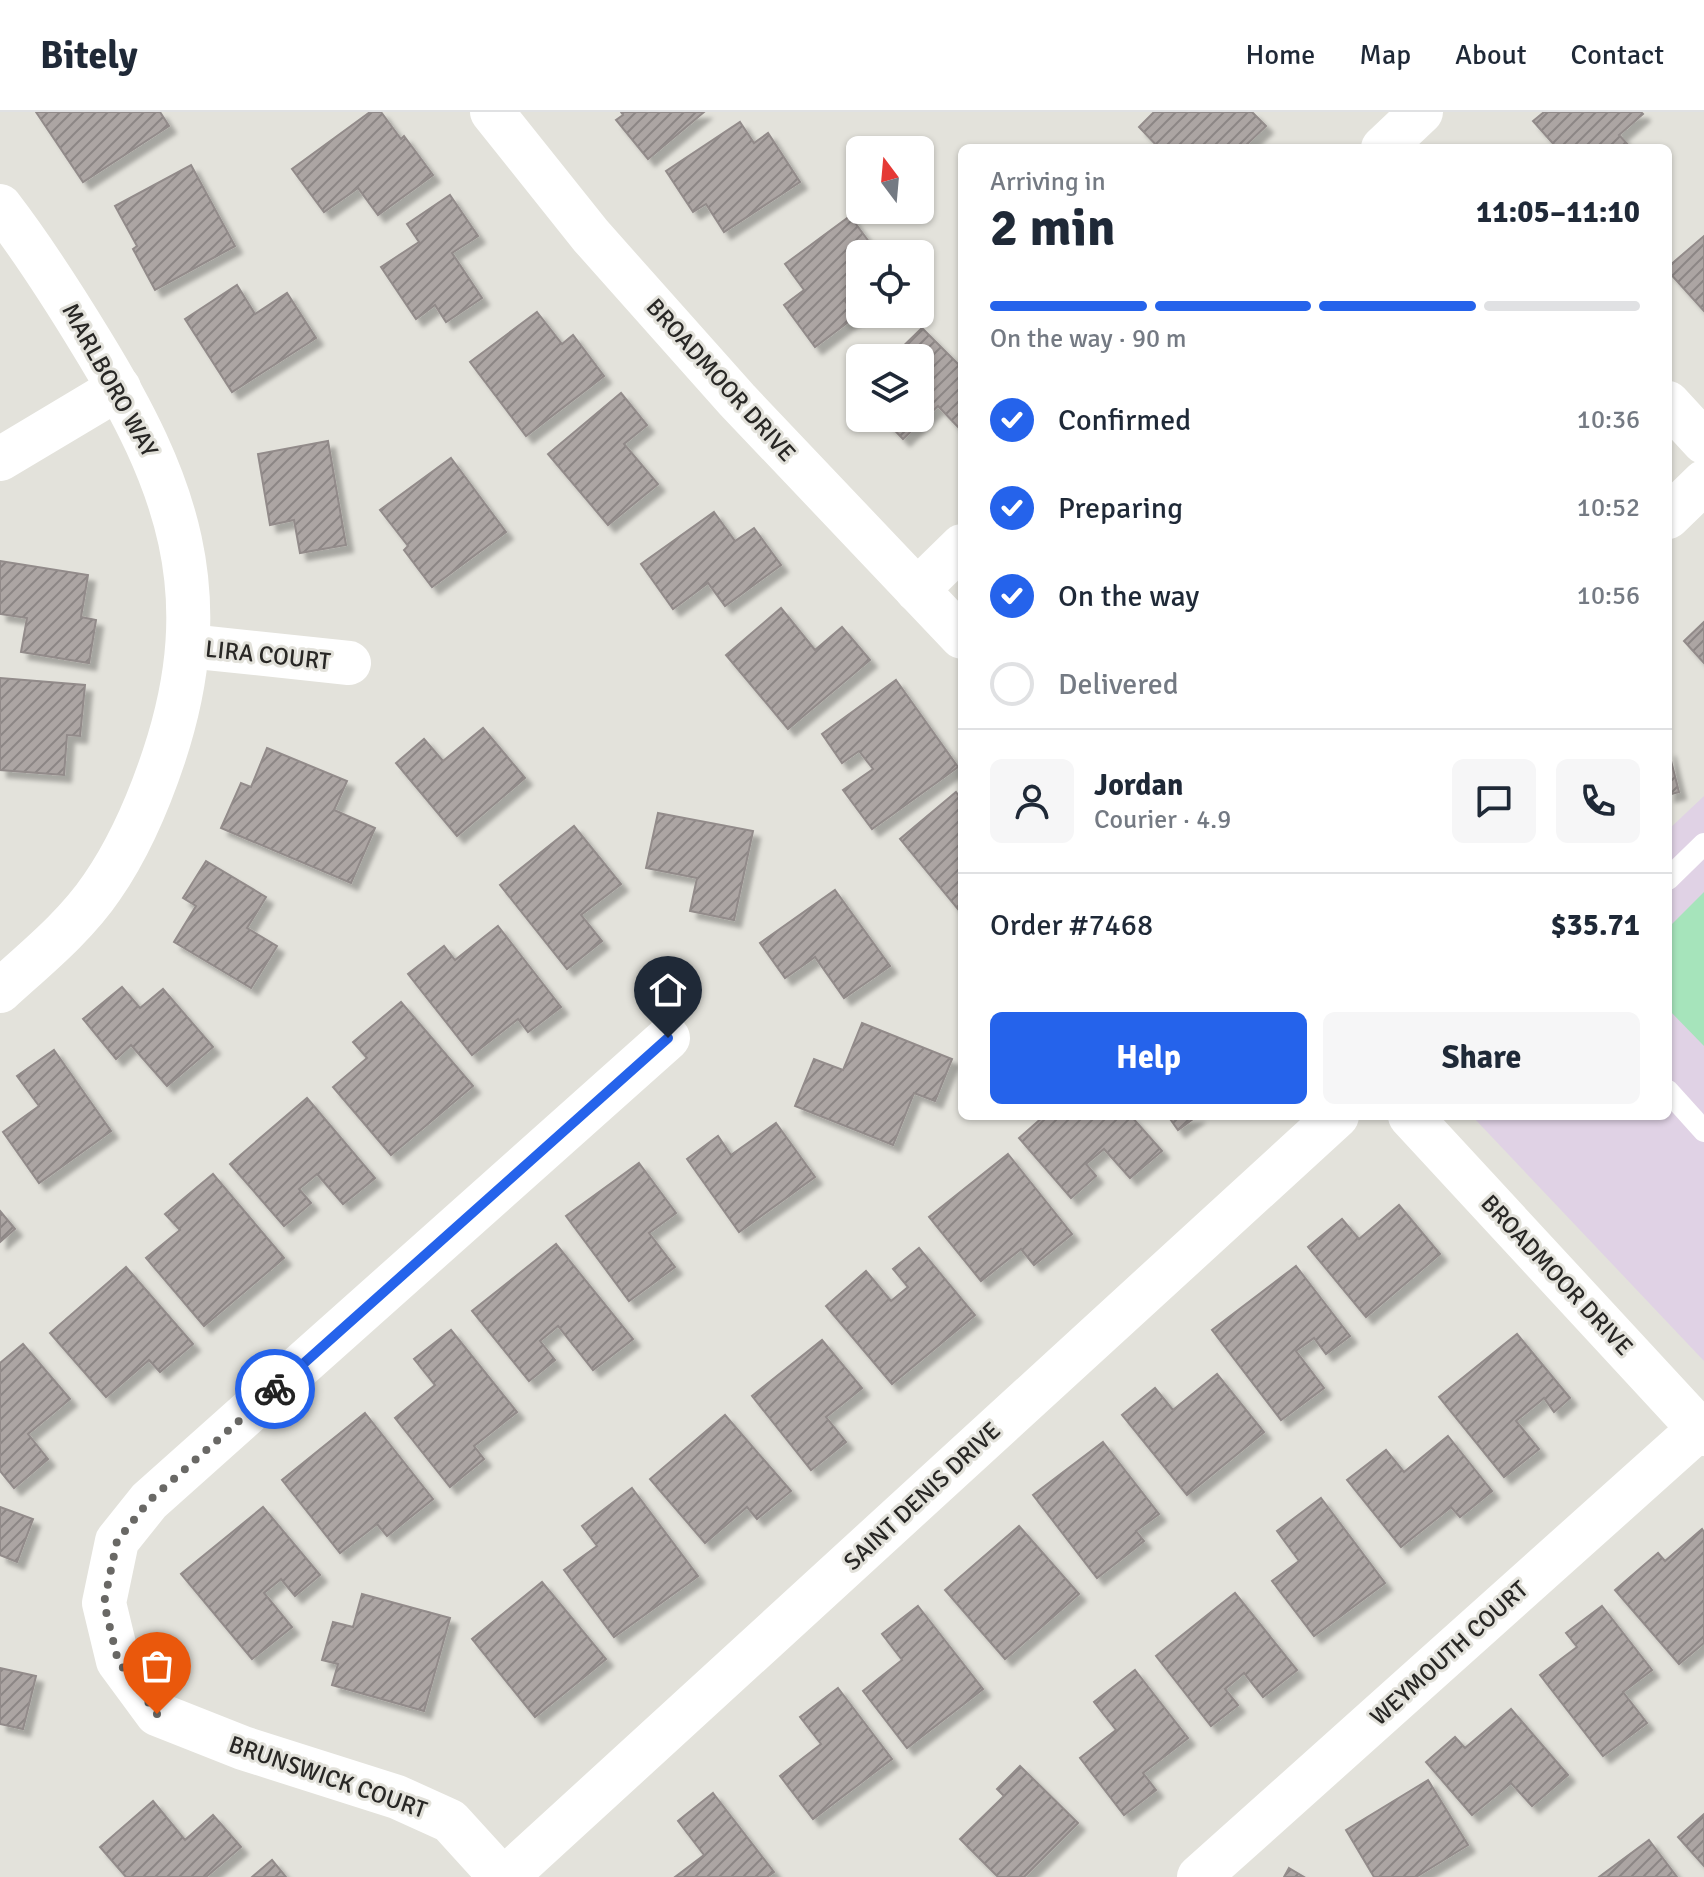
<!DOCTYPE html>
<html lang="en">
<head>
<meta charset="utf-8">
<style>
	:root { --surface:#fff; --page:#f6f6f7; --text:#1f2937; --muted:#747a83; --line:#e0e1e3; --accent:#2563eb }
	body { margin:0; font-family:Signika,sans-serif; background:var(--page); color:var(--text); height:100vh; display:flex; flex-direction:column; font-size:30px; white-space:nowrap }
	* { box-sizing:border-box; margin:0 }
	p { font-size:26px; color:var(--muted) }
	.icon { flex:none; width:44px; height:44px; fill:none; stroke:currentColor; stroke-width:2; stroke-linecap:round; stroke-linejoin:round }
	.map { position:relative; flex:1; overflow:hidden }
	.panel { position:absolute; left:958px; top:32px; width:714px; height:976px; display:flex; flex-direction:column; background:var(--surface); border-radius:12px; box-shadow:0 2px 6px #0004 }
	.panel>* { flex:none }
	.needle { width:52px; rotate:344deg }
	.tools { position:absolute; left:846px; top:24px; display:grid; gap:16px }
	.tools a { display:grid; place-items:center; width:88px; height:88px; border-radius:12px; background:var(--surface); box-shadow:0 2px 6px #0004; font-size:40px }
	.pin { position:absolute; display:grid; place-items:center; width:68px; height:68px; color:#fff; margin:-82px -34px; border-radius:50% 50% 50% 0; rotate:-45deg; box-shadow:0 0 8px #0007 }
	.pin .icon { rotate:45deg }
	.courier { position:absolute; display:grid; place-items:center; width:80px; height:80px; margin:-40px; border:6px solid #2563eb; border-radius:50%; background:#fff; color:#222; box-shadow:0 2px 10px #0007 }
	.overview em { font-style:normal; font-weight:700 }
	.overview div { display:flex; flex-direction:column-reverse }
	.overview { display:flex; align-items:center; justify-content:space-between; height:136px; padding:0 32px }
	h1 { font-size:52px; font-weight:700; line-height:60px }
	.bar { display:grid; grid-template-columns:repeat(4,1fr); gap:12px 8px; align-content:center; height:96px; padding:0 32px }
	.bar i { height:10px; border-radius:6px; background:var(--line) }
	.bar .selected { background:var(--accent) }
	.bar p { grid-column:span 4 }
	.line { display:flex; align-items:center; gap:20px; padding:0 32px; border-top:2px solid var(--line) }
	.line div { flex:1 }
	.round { display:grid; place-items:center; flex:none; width:84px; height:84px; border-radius:12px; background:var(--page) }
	ol { padding:0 32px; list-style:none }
	li { display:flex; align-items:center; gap:24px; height:88px }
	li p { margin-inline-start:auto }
	li .icon { padding:8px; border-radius:50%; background:var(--accent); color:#fff; stroke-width:4 }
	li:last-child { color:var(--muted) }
	li i { width:44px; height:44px; border:4px solid var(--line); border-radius:50% }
	.action { display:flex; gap:16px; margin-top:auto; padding:16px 32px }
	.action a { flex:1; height:92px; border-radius:12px; background:var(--accent); color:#fff; font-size:32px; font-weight:700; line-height:92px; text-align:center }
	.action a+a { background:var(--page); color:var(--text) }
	header { display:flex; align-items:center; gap:48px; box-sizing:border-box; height:112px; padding:0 40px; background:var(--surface); border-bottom:2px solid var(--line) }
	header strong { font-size:38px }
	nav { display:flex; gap:44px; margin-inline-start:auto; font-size:28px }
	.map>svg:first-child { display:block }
	.education { fill:#e0d2e5 }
	.green { fill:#a6e4bb }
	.building { fill:url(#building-hatch); stroke:#928b8a; stroke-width:2; filter:url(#shadow) }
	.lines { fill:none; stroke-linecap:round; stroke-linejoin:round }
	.service { stroke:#fff; stroke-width:22 }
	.minor { stroke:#fff; stroke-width:44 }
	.tertiary { stroke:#fff; stroke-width:44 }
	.done { stroke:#696865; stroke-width:8; stroke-dasharray:0 14.4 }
	.route { stroke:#2563eb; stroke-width:10 }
	.labels { text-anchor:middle; stroke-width:6; stroke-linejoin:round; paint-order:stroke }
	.street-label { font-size:24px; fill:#282725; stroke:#e3e2db }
</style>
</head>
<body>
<header>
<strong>Bitely</strong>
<nav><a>Home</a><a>Map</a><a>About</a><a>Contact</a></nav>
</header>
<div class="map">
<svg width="1704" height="1765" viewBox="0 0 1704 1765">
	<defs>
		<pattern id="building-hatch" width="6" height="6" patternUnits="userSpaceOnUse" patternTransform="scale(2)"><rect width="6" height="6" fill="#aca5a3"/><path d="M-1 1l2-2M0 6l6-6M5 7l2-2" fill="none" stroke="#8c8685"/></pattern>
		<filter id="shadow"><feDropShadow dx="7" dy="7" stdDeviation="2" flood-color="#0004"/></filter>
	</defs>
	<rect width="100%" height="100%" fill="#e3e2db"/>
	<polygon class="education" points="1704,684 1704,1249 1472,1004 1668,1004 1668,718"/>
	<polygon class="green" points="1704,780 1704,934 1668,897 1668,816"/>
	<g class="building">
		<polygon points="36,0 160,0 169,14 83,70"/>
		<polygon points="370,0 381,0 401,27 404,24 433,63 378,103 358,76 324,100 292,57"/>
		<polygon points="621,0 704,0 648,47 616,8 623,3"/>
		<polygon points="1154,0 1252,0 1266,14 1243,36 1159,36 1139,15"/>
		<polygon points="1544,0 1641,0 1643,2 1619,23 1631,36 1557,36 1533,9"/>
		<polygon points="740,10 754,31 768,21 800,70 724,120 706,92 693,100 666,59"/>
		<polygon points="191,53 235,134 155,178 133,137 137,134 115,94"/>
		<polygon points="450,83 478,124 452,141 482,186 446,210 435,193 416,207 381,155 419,130 407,112"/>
		<polygon points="850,104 878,142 860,142 860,179 845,189 856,204 815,235 784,193 804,178 785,152"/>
		<polygon points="1704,124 1704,199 1668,159 1668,155"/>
		<polygon points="237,173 255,202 287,181 316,226 232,280 185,207"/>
		<polygon points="537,200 562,232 573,223 604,264 526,324 470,250"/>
		<polygon points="922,216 962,256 962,313 959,316 938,294 903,327 883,306 920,306 920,246 891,246"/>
		<polygon points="621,281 647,313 624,332 658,372 608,413 548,342"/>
		<polygon points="328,329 346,433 300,441 294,408 270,413 258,342"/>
		<polygon points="451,346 506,420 432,475 404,438 408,434 380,398"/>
		<polygon points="714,400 735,429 754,416 781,453 725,494 708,471 673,497 641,452"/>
		<polygon points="0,449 88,463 81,505 96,508 89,551 21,540 27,506 0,502"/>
		<polygon points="781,496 815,538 842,515 870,548 788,617 726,543"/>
		<polygon points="1704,510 1704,551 1684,529"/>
		<polygon points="0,566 85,573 80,624 67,623 64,663 0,658"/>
		<polygon points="896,568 958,655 872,717 843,678 873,657 859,639 842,651 822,622"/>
		<polygon points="483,616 525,666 457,724 396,651 424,627 443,649"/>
		<polygon points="267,636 347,669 334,698 375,716 351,771 221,716 241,671 251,675"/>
		<polygon points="1668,637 1679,680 1668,683"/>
		<polygon points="956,680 962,688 962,802 900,727"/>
		<polygon points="658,701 753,719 734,808 690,799 697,766 646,756"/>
		<polygon points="574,714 621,772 581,803 602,829 567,857 500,773"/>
		<polygon points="206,749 266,785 247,816 277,834 251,876 174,830 196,794 183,786"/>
		<polygon points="835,778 890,854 844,886 815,845 785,866 760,831"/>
		<polygon points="498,814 561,895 528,920 518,907 472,943 408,862 444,834 455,848"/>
		<polygon points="122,875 140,896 163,877 213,935 167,974 131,933 116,947 83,907"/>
		<polygon points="401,890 473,974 391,1043 333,975 367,946 353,930"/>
		<polygon points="862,911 952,947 935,989 914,981 893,1033 795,994 814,947 843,958"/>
		<polygon points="54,938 111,1019 39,1071 3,1020 39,994 17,964"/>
		<polygon points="307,986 375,1066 343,1092 317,1062 299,1077 311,1091 284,1114 230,1052"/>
		<polygon points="1044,1004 1131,1004 1162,1039 1130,1066 1104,1037 1086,1052 1096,1064 1071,1086 1019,1026"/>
		<polygon points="1168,1004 1197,1004 1178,1018"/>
		<polygon points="776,1011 815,1065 739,1120 687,1047 718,1024 731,1043"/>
		<polygon points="1008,1042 1072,1122 1034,1153 1021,1137 981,1169 929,1105"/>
		<polygon points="639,1051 676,1101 649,1121 675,1155 629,1189 566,1104"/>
		<polygon points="213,1062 284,1146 204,1214 146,1146 180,1118 165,1102"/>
		<polygon points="1399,1093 1440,1142 1366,1205 1308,1135 1342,1107 1359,1127"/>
		<polygon points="0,1099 15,1117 0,1130"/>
		<polygon points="556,1132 633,1227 593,1258 558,1214 540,1229 555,1248 529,1269 472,1199"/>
		<polygon points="919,1136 975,1203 892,1272 826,1194 866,1159 891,1189 908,1175 893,1157"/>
		<polygon points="1296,1154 1350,1224 1326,1242 1314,1226 1296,1239 1324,1276 1281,1308 1212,1218"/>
		<polygon points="126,1155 193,1232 160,1260 149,1248 106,1285 50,1221"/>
		<polygon points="451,1218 517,1300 474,1334 484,1347 450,1375 395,1306 435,1273 414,1247"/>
		<polygon points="1517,1222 1570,1286 1554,1300 1544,1286 1516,1309 1539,1337 1504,1365 1439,1285"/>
		<polygon points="822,1228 862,1276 826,1305 846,1330 811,1358 752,1284"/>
		<polygon points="23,1232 70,1287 28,1322 48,1347 14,1376 0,1359 0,1251"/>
		<polygon points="1217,1262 1264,1320 1187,1383 1122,1303 1155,1276 1173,1298"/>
		<polygon points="365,1301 433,1387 387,1424 377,1412 340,1441 282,1368"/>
		<polygon points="725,1303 791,1379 757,1407 747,1395 705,1431 650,1367"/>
		<polygon points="1448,1324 1492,1379 1460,1405 1451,1395 1401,1435 1347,1368 1386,1338 1404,1360"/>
		<polygon points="1103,1330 1159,1402 1136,1419 1144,1429 1097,1466 1033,1383"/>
		<polygon points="632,1376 698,1464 614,1525 564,1458 597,1434 582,1414"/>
		<polygon points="1321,1386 1385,1471 1314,1524 1272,1469 1299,1449 1277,1419"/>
		<polygon points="0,1395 33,1407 17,1450 0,1443"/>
		<polygon points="263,1395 320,1463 295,1484 281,1467 264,1481 292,1515 252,1547 181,1462"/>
		<polygon points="1019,1414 1079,1482 1005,1547 945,1478"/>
		<polygon points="1702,1417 1704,1420 1704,1531 1679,1552 1615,1478 1658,1441 1665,1449"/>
		<polygon points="542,1470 606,1547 535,1605 472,1527"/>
		<polygon points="1235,1481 1297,1558 1263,1585 1244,1561 1225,1577 1238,1593 1211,1614 1156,1544"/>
		<polygon points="362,1482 450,1506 424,1599 332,1573 338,1552 322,1548 333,1510 353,1515"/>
		<polygon points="918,1494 983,1577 907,1636 863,1579 902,1548 882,1522"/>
		<polygon points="1602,1494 1652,1558 1623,1580 1647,1611 1603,1644 1540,1563 1577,1535 1566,1521"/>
		<polygon points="0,1556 36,1564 23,1617 0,1612"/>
		<polygon points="1135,1558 1188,1626 1143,1661 1156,1678 1124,1703 1080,1646 1116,1618 1094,1590"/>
		<polygon points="838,1576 892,1647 813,1707 780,1664 821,1632 800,1605"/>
		<polygon points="1511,1597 1568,1663 1532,1694 1511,1671 1472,1703 1426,1650 1455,1625 1465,1636"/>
		<polygon points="1020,1654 1078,1711 1024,1765 998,1765 960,1727 1004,1684 997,1677"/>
		<polygon points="1428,1668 1468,1733 1416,1765 1374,1765 1346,1718"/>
		<polygon points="713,1681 774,1760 767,1765 675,1765 704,1743 678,1709"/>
		<polygon points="153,1689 185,1728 213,1703 241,1735 206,1765 126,1765 100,1735"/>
		<polygon points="1704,1702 1704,1754 1678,1725"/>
		<polygon points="1649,1728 1677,1765 1599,1765"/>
		<polygon points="272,1748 286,1765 252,1765"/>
		<polygon points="1289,1756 1304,1765 1284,1765"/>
	</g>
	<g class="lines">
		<g class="service">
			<polyline points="1668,767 1704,732"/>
			<polyline points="1668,979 1704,1019"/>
		</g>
		<g class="minor">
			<polyline points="1383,36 1421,0"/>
			<path d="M0 94C33 137 63 184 91 230 177 370 218 481 164 644 149 689 129 736 102 775 75 815 35 847 0 879"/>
			<polyline points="1668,291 1704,330"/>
			<polyline points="0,347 119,276"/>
			<polyline points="1668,405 1704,370"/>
			<polyline points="917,478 962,434"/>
			<polyline points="188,534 349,551"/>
			<polyline points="501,1765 450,1709 397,1685 243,1636 157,1602 118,1549 104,1491 117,1429 149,1389 668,926"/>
			<polyline points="506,1765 1337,1004"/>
			<polyline points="1199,1765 1699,1317"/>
		</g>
		<g class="tertiary">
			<polyline points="492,0 591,124 737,288 962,525"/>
			<polyline points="1410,1004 1704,1322"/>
		</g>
	</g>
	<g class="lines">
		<polyline class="done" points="157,1602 118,1549 104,1491 117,1429 149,1389 275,1277"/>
		<polyline class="route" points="275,1277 668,926"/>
	</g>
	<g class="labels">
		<g class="street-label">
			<text transform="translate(110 268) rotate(61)" y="8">MARLBORO WAY</text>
			<text transform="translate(721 268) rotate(48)" y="8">BROADMOOR DRIVE</text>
			<text transform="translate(268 543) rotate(6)" y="8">LIRA COURT</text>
			<text transform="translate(1557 1163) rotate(47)" y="8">BROADMOOR DRIVE</text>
			<text transform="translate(922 1384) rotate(-43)" y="8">SAINT DENIS DRIVE</text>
			<text transform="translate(1449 1541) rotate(-42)" y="8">WEYMOUTH COURT</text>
			<text transform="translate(328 1665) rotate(19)" y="8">BRUNSWICK COURT</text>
		</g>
	</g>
</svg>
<div class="tools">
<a><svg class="needle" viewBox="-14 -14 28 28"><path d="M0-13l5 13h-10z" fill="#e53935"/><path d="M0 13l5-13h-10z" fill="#747a83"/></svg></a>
<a><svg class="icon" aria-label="locate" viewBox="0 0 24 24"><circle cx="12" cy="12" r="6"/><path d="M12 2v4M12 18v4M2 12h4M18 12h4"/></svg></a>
<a><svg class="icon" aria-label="layers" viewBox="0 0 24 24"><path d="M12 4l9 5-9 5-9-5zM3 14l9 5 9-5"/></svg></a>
</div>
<div class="pin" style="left:157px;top:1602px;background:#ea580c"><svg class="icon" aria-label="bag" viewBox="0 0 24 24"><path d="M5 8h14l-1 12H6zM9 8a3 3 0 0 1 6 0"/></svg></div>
<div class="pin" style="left:668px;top:926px;background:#1f2937"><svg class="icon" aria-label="home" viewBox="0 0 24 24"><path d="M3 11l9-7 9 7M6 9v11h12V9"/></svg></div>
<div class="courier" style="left:275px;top:1277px"><svg class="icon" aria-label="bike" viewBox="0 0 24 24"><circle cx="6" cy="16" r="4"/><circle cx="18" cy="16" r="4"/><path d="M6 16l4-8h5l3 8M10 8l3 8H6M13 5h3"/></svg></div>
<section class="panel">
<div class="overview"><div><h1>2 min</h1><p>Arriving in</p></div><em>11:05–11:10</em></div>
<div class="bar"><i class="selected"></i><i class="selected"></i><i class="selected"></i><i></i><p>On the way · 90 m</p></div>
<ol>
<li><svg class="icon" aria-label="check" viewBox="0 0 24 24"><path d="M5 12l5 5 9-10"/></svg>Confirmed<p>10:36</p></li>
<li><svg class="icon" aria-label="check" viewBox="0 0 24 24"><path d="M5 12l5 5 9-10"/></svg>Preparing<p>10:52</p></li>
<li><svg class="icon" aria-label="check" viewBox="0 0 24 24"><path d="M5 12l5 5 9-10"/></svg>On the way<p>10:56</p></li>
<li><i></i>Delivered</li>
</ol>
<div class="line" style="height:144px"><a class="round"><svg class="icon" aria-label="person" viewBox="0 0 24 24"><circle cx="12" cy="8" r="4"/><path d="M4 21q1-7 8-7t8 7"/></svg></a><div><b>Jordan</b><p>Courier · 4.9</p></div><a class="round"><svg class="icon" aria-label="chat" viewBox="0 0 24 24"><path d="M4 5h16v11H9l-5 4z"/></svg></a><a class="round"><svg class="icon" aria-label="phone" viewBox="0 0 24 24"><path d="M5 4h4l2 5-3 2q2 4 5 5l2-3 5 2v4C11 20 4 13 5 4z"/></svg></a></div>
<div class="line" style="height:104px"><div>Order #7468</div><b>$35.71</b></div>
<div class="action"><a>Help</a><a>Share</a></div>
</section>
</div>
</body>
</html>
